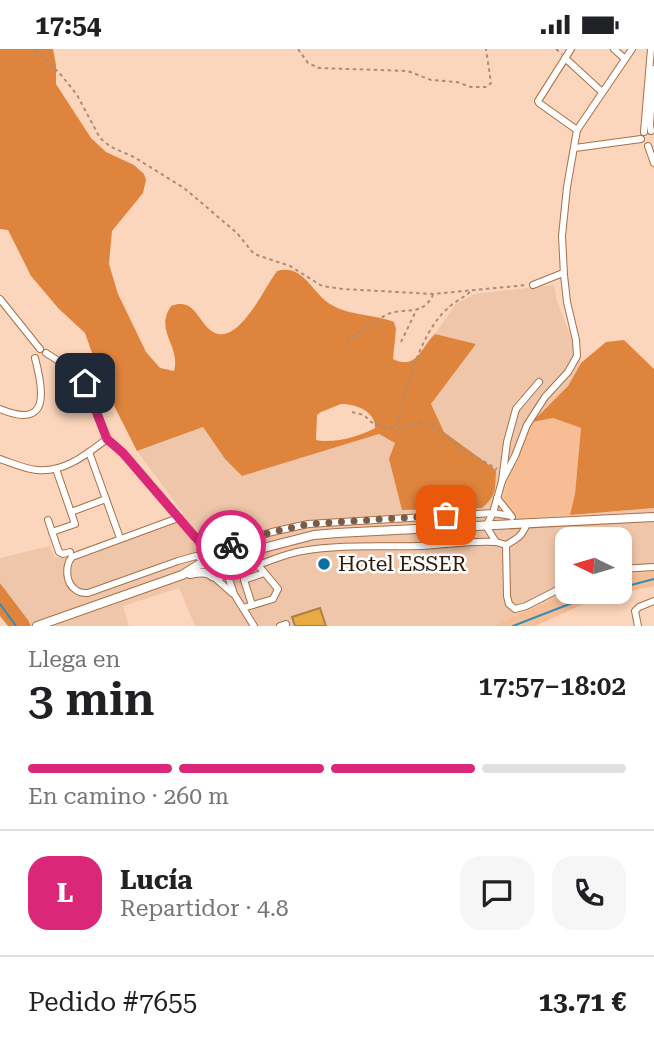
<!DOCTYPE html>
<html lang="es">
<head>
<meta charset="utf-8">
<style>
	:root { --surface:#fff; --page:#f6f6f6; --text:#202124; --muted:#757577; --line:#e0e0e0; --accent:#db2777 }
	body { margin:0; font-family:"Roboto Serif",serif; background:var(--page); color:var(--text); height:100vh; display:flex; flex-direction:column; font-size:26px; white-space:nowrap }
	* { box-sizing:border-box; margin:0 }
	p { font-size:23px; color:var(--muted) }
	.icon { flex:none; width:38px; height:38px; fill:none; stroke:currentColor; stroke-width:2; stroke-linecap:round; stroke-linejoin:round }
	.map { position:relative; height:577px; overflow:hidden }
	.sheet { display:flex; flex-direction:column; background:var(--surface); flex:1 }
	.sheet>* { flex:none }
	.needle { width:46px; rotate:275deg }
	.buttons { position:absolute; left:555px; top:478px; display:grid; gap:14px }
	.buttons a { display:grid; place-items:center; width:77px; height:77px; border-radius:14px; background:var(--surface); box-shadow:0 4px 10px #0003; font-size:35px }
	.pin { position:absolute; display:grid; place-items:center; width:60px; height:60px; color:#fff; margin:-30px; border-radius:14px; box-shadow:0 4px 10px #0006 }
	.courier { position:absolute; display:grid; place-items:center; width:70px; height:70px; margin:-35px; border:5px solid #db2777; border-radius:50%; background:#fff; color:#222; box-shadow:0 2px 9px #0007 }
	.headline em { font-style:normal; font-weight:600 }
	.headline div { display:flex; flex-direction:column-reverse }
	.headline { display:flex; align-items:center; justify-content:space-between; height:119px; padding:0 28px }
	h1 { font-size:46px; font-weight:600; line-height:52px }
	.bar { display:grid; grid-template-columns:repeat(4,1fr); gap:10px 7px; align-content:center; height:84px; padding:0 28px }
	.bar i { height:9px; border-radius:5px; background:var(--line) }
	.bar .current { background:var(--accent) }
	.bar p { grid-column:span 4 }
	.line { display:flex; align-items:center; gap:18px; padding:0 28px; border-top:2px solid var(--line) }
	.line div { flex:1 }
	.round { display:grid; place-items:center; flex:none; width:74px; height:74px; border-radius:21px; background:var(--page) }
	.status { display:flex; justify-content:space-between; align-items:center; height:49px; padding:0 35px; background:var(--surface); direction:ltr }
	.status svg { height:19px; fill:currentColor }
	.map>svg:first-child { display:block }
	.built { fill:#efc6aa }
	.green { fill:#f7bd95 }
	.forest { fill:#df843d; fill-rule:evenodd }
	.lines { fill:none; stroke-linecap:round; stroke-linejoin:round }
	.stream { stroke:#308dbd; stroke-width:2 }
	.building { fill:#ebaa41; stroke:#a88145; stroke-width:2 }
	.minor-casing { stroke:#a87047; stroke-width:8 }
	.major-casing { stroke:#a87047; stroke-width:10 }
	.path { stroke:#ac8c76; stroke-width:2; stroke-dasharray:3.5 3.5; stroke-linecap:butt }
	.minor { stroke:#fff; stroke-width:6 }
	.major { stroke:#fff; stroke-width:8 }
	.done { stroke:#785c48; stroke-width:7; stroke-dasharray:0 12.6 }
	.route { stroke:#db2777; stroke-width:9 }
	.poi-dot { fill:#08709c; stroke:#fff; stroke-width:2.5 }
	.labels { text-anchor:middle; stroke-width:5; stroke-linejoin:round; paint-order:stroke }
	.poi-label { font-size:21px; fill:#311a09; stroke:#fff; text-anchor:start }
</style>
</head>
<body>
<div class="status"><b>17:54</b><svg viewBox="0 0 49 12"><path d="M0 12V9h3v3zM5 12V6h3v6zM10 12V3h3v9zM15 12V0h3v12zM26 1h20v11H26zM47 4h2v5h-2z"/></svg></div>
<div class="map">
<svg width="654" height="577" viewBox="0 0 654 577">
	<rect width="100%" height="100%" fill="#fcd6bc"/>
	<polygon class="built" points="554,236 557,252 581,314 568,337 543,361 527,382 503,449 506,458 519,470 654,459 654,523 620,526 620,490 567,490 567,542 571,543 492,577 195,577 179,539 123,557 129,577 31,577 28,571 0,534 0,509 50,497 55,509 183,464 137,402 203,378 225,410 242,427 379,385 396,394 496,421 444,383 431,355 476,295 435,285 456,255 474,245"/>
	<g class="green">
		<path d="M553 369 581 379 575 445 570 466 519 470C514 465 507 460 504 453 501 442 525 384 532 373Z"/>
		<polygon points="654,523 654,537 612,546 581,556 535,577 492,577 571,543 620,542 620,526"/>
	</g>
	<g class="forest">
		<path d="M0 0H53L56 16V35L91 89 106 103 134 116 144 125 146 131 143 144 112 182 109 215 118 245 146 303 160 319 174 322C181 296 154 283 171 257 198 246 199 282 219 285 242 289 265 238 277 222 303 214 312 244 330 255 349 267 374 265 394 273L396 280 393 310C417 322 421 298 435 285L476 295 431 355 444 383 496 421C495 440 497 446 482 459L402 461 389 410 395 394 379 385 242 427 225 410 203 378 137 402 103 335 85 284 59 260 31 227 8 181 0 180ZM341 355C355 355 376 362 375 379 361 387 333 395 316 391L317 366 321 363Z"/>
		<polygon points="624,291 654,320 654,459 570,466 575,445 581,379 553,369 532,373 568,337 581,314 606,293"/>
		<polygon points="0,534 28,571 31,577 8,577 0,567"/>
	</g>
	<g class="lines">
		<g class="stream">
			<polyline points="620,539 654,530"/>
			<polyline points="0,555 16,577"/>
			<polyline points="513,577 585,549 606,542"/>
		</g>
	</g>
	<polygon class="building" points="320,559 326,577 295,577 292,568"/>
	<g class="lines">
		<defs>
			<g id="minor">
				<polyline points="571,0 538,52 539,54 577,81"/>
				<polyline points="614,0 625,10"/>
				<polyline points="565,9 602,43"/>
				<polyline points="651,82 650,76 654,20"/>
				<polyline points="644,83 651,0"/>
				<polyline points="648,97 654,114"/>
				<polyline points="575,99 641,90"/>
				<polyline points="533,236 563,224"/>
				<polyline points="0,250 40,300"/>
				<polyline points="46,304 68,318 85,334 107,390 123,404 195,488 204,501 205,506"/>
				<path d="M0 360C50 381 44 343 35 309"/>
				<polyline points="89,403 120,489"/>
				<path d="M0 410C12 414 25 420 37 421 64 424 87 405 107 390"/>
				<polyline points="502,432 515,407 527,376 545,348 568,323 577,307 576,291 567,253 564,226 562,187 567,138 577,81 632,0"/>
				<polyline points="497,449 512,468"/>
				<polyline points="71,463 106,450"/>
				<path d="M178 469 72 508C65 516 65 534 76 541 78 543 84 544 88 544L178 512 196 507 203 510"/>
				<polyline points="48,471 59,503 63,505 70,503"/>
				<path d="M527 475C521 488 518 489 506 496L496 493 486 477 493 464 502 432 507 393 516 360 539 333"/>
				<polyline points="52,483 75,475 56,420"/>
				<polyline points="506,496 507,547 509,555 515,560 526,557 567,536"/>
				<polyline points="220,499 272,483 308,475 493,464 511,467"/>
				<polyline points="245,520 244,531 252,556"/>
				<polyline points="620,520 654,518"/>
				<path d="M229 521C253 522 277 506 302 502 341 495 381 498 421 497 446 496 471 491 496 493"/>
				<polyline points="227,524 234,545 254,577"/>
				<polyline points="214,528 232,544"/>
				<polyline points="244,531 264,524"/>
				<polyline points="243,559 273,550 278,540 258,516"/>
				<polyline points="280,577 286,575 286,577"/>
				<polyline points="638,577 635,562 639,558 654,552"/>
			</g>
			<g id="major">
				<polyline points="229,505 252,502 314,486 337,484 654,468"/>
				<path d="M203 515 205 506C213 497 223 498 230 507"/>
				<path d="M190 525C195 524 202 523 207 524 215 527 209 528 218 528 224 528 243 509 250 504"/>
				<polyline points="37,577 182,526 203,513"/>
			</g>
		</defs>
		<use href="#minor" class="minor-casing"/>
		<use href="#major" class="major-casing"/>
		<g class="path">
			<polyline points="35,0 62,27 77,46 100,89 111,98 134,108 184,139 237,184 254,205 290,217 322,237 343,240 433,245 527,236"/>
			<polyline points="298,0 308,14 319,19 408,22 431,31 457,33 471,38 487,38 491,34 486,0"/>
			<polyline points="556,0 562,5"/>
			<path d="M470 243C463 249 454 253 448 259 420 283 405 343 396 378L399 379 423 373 433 377 462 400 497 420"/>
			<path d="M347 292C359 284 371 274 384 267 403 256 421 270 433 246"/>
			<polyline points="401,293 416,262"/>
			<polyline points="352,363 364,366 371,373 385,379 395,378"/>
		</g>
		<use href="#minor" class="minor"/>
		<use href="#major" class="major"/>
	</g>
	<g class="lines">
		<polyline class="done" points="231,496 272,483 308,475 446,466"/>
		<path class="route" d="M85 334 107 390 123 404 195 488C208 500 214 501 231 496"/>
	</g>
	<circle class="poi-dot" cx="324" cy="515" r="7"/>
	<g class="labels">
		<g class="poi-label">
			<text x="338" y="522">Hotel ESSER</text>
		</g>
	</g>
</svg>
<div class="buttons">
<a><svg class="needle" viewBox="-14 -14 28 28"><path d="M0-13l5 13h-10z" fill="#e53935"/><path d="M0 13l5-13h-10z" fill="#757577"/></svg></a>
</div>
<div class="pin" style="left:446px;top:466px;background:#ea580c"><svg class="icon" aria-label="bag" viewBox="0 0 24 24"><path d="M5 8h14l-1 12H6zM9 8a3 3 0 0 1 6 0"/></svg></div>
<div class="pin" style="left:85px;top:334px;background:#1f2937"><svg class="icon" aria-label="home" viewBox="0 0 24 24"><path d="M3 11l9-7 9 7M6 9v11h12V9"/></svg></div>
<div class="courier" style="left:231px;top:496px"><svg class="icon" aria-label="bike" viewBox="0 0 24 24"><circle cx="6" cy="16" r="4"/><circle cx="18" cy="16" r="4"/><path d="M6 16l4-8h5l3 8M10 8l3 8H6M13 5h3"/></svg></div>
</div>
<section class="sheet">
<div class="headline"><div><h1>3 min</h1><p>Llega en</p></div><em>17:57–18:02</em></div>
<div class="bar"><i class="current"></i><i class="current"></i><i class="current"></i><i></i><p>En camino · 260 m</p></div>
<div class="line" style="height:126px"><b class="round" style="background:var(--accent);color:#fff">L</b><div><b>Lucía</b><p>Repartidor · 4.8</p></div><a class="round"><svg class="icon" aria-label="chat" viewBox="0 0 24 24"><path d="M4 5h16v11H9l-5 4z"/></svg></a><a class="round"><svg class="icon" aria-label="phone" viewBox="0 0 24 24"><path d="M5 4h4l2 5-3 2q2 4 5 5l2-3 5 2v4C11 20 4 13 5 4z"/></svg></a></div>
<div class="line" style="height:91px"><div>Pedido #7655</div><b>13.71 €</b></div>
</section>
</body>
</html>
